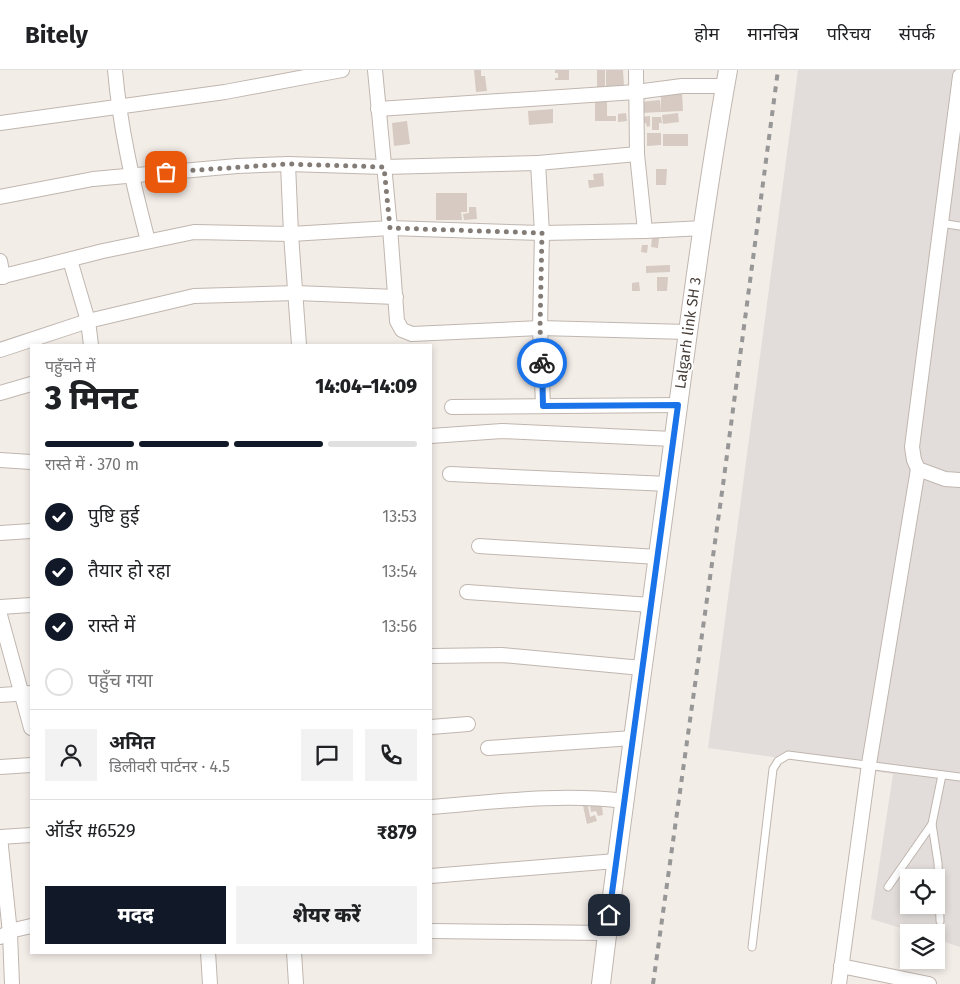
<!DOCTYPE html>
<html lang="hi">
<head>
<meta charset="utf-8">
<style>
	:root { --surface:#fff; --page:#f2f2f2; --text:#202124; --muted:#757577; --line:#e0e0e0; --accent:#111827 }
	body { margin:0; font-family:"Fira Sans","Noto Sans Devanagari",sans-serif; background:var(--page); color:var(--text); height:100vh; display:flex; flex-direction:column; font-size:19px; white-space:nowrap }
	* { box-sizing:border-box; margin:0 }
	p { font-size:16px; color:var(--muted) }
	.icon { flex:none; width:28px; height:28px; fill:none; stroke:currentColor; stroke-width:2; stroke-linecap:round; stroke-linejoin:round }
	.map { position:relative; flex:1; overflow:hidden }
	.panel { position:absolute; left:30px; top:274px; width:402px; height:610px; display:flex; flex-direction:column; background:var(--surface); border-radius:0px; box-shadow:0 2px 8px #0003 }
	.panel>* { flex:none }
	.buttons { position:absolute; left:900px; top:799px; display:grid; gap:10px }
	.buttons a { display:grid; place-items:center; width:45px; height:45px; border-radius:0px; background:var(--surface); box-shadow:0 2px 8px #0003; font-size:25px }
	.pin { position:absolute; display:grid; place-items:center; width:42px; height:42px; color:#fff; margin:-21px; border-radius:10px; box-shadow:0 2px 8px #0006 }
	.courier { position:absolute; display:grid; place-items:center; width:50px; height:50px; margin:-25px; border:4px solid #1a73e8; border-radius:50%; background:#fff; color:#222; box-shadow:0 1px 6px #0007 }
	.headline em { font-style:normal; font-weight:800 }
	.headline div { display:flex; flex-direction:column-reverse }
	.headline { display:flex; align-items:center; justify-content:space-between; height:85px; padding:0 15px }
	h1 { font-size:32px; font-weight:800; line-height:38px }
	.bar { display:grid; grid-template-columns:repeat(4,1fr); gap:8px 5px; align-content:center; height:60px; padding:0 15px }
	.bar i { height:6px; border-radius:4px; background:var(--line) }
	.bar .current { background:var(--accent) }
	.bar p { grid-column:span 4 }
	.line { display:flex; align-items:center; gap:12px; padding:0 15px; border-top:1px solid var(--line) }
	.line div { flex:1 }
	.round { display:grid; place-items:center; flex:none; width:52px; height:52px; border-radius:0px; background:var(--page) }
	ol { padding:0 15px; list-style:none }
	li { display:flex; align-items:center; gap:15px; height:55px }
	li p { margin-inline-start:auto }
	li .icon { padding:5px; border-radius:50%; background:var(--accent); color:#fff; stroke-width:4 }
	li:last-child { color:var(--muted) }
	li i { width:28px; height:28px; border:2px solid var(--line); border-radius:50% }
	.primary-button { display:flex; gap:10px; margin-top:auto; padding:10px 15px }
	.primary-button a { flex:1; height:58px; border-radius:0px; background:var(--accent); color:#fff; font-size:20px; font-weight:800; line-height:58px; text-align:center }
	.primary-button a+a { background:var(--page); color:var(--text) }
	header { display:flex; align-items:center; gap:30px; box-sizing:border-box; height:70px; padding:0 25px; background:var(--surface); border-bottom:1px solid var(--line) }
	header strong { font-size:24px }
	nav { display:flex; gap:28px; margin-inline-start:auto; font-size:18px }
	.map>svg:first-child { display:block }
	.industrial { fill:#e2ddda; fill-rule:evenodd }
	.building { fill:#d6cac2 }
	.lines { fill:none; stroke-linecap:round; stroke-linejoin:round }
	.service-casing { stroke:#c0b6af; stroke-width:9 }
	.minor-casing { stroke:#c0b6af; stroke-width:16 }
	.tertiary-casing { stroke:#c0b6af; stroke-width:20 }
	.service { stroke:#fff; stroke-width:7 }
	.minor { stroke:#fff; stroke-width:14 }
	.tertiary { stroke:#fff; stroke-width:18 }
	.rail { stroke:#979797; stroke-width:4; stroke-dasharray:6 6; stroke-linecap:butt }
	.done { stroke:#837b75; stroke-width:5; stroke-dasharray:0 9 }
	.route { stroke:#1a73e8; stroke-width:6 }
	.labels { text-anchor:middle; stroke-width:4.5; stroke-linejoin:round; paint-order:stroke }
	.street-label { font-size:15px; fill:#463d37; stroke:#fff }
</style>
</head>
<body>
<header>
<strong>Bitely</strong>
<nav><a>होम</a><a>मानचित्र</a><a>परिचय</a><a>संपर्क</a></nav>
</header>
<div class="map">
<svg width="960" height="914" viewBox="0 0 960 914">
	<rect width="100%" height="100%" fill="#f3ede8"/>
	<path class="industrial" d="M798 0H960V877L936 869V862H914L871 849 893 704 708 678ZM909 808H936V835H909Z"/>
	<g class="building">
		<polygon points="474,0 481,0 481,6 485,6 487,21 476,22"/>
		<polygon points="555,0 569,0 569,10 555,10 555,8 558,8 558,3 555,3"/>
		<polygon points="597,0 605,0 605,18 597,19"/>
		<polygon points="606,0 623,0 624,16 606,17"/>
		<polygon points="682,23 683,41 661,42 661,25"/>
		<polygon points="660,30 661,42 641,43 641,32"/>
		<polygon points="595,32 607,32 607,46 616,46 616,51 595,51"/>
		<polygon points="553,39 553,53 529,55 528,41"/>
		<polygon points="626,43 627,51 618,52 618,44"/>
		<polygon points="678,43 679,52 663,54 662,45"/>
		<polygon points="650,46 650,56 647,57 646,53 641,54 641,47"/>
		<polygon points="652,47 661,47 662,53 659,53 659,60 652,60"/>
		<polygon points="407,51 410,74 394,76 392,53"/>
		<polygon points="647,63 661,63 661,75 647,76"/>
		<rect x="663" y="64" width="25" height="12"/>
		<polygon points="656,99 667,99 666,115 656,115"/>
		<polygon points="603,103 604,116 589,118 588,110 594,110 593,104"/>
		<polygon points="436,123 467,123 467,142 461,142 462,150 436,150"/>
		<polygon points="469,137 476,137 477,149 464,150 463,144 469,143"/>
		<polygon points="652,168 659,168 658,178 651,177"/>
		<polygon points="642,175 648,175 647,183 641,182"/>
		<polygon points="670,195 670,202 646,203 646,196"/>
		<polygon points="657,207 668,207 667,221 657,221"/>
		<polygon points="639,212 640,221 632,221 632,213"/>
		<polygon points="601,728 603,745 598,746 596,741 591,742 589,729"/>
		<polygon points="587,730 590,747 595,745 597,751 587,754 582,731"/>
	</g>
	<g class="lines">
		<defs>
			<g id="service">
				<polyline points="940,153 960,156"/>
				<polyline points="932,754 938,793 940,851"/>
				<polyline points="888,817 932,754 942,705"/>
				<polyline points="752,877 773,699 778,691 788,685 960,707"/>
			</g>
			<g id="minor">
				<path d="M115 0C120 58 133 114 148 171"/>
				<polyline points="375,0 390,158 397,251 402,260 412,264 540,258 688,262"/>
				<polyline points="636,0 637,84 645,161"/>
				<polyline points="960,6 912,377 914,390 918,399 945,409 960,410"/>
				<polyline points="378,39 636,22 682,16 725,16"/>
				<polyline points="0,53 225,22 342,0"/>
				<polyline points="288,94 291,164 299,275"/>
				<polyline points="0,127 93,109 237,96 288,94 384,97 538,93"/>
				<polyline points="70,190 88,251 91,275"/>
				<polyline points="0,191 3,207"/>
				<polyline points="0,207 103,181 194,162 291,164 390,158 542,163 645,161 703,158"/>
				<polyline points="0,280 88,251 194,226 296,223 396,227"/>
				<polyline points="0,323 31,314"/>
				<polyline points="543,336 540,258 542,163 538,93 637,84"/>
				<polyline points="452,337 678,335"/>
				<polyline points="431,366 502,361 673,369"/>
				<polyline points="0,390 31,392"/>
				<polyline points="450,404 668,414"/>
				<polyline points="0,463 31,461"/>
				<polyline points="479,476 658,487"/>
				<polyline points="467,522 651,535"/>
				<polyline points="0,537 31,535"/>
				<polyline points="0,545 31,658"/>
				<polyline points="431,586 502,585 642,598"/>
				<polyline points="0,625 31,623"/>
				<polyline points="431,657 468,654"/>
				<polyline points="488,678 633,668"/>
				<polyline points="0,697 31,695"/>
				<path d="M431 737C494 732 560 723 624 731"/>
				<polyline points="0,767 10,863 12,914"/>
				<polyline points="0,767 31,765"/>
				<polyline points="431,806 616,791"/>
				<polyline points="431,861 607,863"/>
				<polyline points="0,867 14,860 31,856"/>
				<polyline points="208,882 210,914"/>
				<polyline points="294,882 296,914"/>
				<polyline points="841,896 929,914"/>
				<polyline points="839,914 869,694 918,399"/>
			</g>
			<path id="tertiary" d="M601 914C620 756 643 598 664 441 684 294 702 146 728 0"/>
		</defs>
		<use href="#service" class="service-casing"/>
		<use href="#minor" class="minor-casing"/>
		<use href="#tertiary" class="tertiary-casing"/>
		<use href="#service" class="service"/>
		<use href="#minor" class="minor"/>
		<use href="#tertiary" class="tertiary"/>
		<polyline class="rail" points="653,914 723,415 778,0"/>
	</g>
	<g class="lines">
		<polyline class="done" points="166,102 288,94 384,97 390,158 542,163 540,258 542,293"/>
		<polyline class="route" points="542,293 543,336 678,335 609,845"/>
	</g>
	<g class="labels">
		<g class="street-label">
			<text transform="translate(688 263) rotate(-82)" y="5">Lalgarh link SH 3</text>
		</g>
	</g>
</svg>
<div class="buttons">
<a><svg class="icon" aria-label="locate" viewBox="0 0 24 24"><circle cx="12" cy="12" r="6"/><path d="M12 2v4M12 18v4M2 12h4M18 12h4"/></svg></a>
<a><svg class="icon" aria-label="layers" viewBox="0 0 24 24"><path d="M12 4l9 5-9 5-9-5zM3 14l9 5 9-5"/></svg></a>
</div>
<div class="pin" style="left:166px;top:102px;background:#ea580c"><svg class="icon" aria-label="bag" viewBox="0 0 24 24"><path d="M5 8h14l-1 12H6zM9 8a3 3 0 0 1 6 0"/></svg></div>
<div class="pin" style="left:609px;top:845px;background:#1f2937"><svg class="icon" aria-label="home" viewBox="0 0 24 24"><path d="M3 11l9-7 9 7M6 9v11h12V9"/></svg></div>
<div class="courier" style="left:542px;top:293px"><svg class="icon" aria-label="bike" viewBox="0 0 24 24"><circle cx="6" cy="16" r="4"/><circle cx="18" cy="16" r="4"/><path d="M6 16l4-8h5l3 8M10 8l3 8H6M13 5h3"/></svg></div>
<section class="panel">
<div class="headline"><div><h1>3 मिनट</h1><p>पहुँचने में</p></div><em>14:04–14:09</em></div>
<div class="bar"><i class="current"></i><i class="current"></i><i class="current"></i><i></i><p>रास्ते में · 370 m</p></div>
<ol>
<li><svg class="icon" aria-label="check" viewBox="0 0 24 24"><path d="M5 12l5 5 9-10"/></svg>पुष्टि हुई<p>13:53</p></li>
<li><svg class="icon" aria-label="check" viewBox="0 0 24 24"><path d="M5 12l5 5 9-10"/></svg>तैयार हो रहा<p>13:54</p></li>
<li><svg class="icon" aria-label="check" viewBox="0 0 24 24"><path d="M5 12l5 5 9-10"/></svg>रास्ते में<p>13:56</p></li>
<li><i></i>पहुँच गया</li>
</ol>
<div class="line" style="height:90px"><a class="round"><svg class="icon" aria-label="person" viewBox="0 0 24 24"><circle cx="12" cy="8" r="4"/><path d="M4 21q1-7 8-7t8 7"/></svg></a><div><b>अमित</b><p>डिलीवरी पार्टनर · 4.5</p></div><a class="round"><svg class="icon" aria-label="chat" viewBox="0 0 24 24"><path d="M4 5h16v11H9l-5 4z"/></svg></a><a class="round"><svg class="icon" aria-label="phone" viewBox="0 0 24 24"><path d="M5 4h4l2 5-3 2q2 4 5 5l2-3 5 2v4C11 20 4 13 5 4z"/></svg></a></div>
<div class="line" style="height:65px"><div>ऑर्डर #6529</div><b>₹879</b></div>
<div class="primary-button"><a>मदद</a><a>शेयर करें</a></div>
</section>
</div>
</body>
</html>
